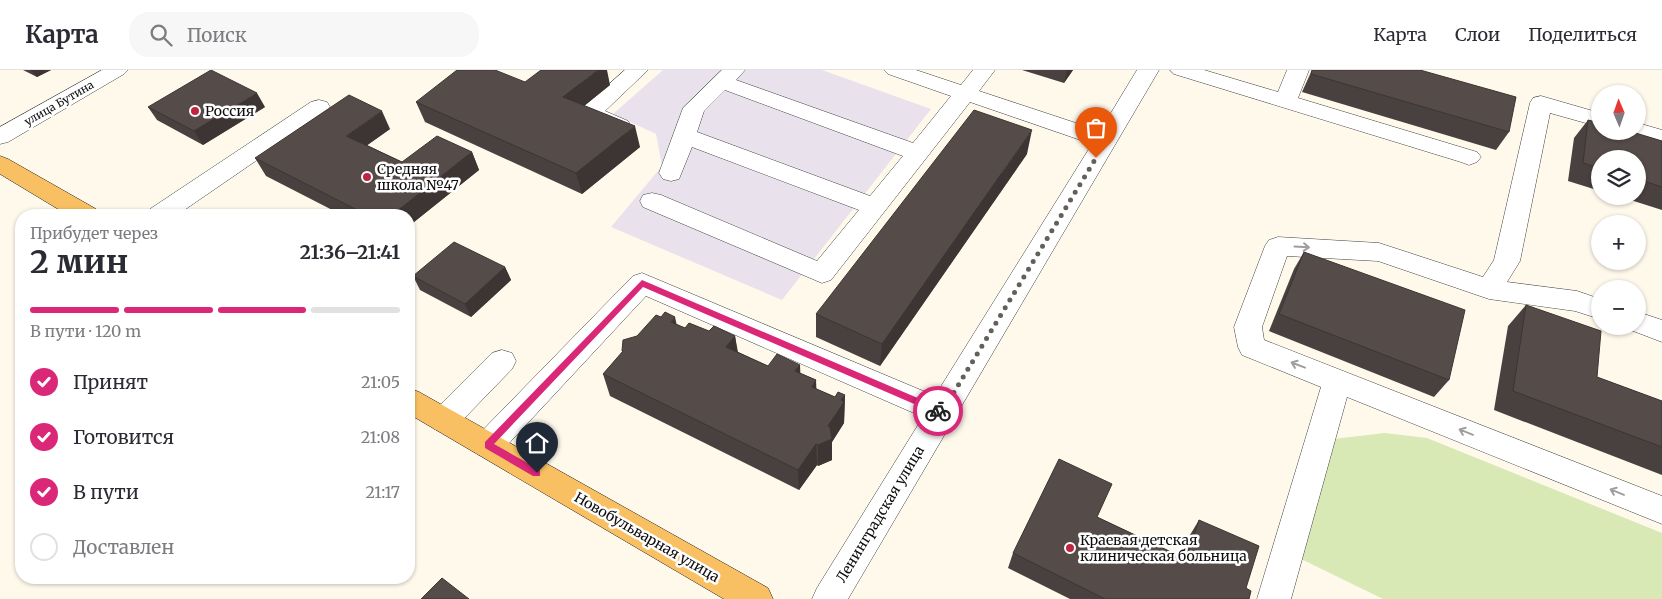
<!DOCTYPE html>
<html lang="ru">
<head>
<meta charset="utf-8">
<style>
	:root { --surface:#fff; --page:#f7f7f7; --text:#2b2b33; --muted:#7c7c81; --line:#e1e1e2; --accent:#db2777 }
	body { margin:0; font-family:Merriweather,serif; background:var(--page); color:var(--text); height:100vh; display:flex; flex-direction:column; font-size:19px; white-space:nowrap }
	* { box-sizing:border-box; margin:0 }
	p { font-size:16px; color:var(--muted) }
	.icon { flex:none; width:28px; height:28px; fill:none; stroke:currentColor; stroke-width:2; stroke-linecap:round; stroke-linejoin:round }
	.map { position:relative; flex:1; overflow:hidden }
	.drawer { position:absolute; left:15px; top:139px; width:400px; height:375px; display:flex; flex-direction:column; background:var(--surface); border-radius:20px; box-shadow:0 1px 4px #0004 }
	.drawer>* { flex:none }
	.needle { width:32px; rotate:358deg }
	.tools { position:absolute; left:1591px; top:15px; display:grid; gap:10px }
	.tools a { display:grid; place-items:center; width:55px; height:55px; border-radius:50%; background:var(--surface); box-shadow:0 1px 4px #0004; font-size:25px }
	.pin { position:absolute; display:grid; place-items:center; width:42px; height:42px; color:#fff; margin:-51px -21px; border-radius:50% 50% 50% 0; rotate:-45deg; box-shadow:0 0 5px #0007 }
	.pin .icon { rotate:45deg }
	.courier { position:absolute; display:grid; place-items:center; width:50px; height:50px; margin:-25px; border:4px solid #db2777; border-radius:50%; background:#fff; color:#222; box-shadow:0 1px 6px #0007 }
	.head em { font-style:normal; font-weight:700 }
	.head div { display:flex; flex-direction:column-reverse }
	.head { display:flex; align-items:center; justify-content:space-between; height:85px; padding:0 15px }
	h1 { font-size:32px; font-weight:700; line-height:38px }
	.bar { display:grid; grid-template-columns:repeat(4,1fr); gap:8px 5px; align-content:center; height:60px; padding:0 15px }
	.bar i { height:6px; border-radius:4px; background:var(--line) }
	.bar .selected { background:var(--accent) }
	.bar p { grid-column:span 4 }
	ol { padding:0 15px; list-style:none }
	li { display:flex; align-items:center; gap:15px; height:55px }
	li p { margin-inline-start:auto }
	li .icon { padding:5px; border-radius:50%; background:var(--accent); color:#fff; stroke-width:4 }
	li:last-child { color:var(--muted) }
	li i { width:28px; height:28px; border:2px solid var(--line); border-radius:50% }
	header { display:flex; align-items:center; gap:30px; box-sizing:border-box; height:70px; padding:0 25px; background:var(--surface); border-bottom:1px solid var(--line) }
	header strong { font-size:24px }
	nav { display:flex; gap:28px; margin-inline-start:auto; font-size:18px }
	.search { width:350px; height:45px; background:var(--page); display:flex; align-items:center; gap:12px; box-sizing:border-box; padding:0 18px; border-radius:20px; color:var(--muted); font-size:19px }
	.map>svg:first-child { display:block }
	.industrial { fill:#e9e1ec }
	.green { fill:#d8e9b6 }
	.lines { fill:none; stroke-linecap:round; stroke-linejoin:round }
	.minor-casing { stroke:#404040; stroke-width:1 }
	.major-casing { stroke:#1e1e1e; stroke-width:1 }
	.minor { fill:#fff; fill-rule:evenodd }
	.major { fill:#f9c063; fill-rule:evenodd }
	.wall { fill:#49413f }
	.shaded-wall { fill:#3c3533 }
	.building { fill:#554c49; stroke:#3c3533 }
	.oneway { stroke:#9e9e9e }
	.route { fill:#db2777 }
	.done { stroke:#62605b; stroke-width:5; stroke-dasharray:0 9 }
	.poi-dot { fill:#bd2541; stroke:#fff; stroke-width:2 }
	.labels { text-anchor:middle; stroke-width:5; stroke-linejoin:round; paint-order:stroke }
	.far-street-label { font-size:11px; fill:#0d0d0d; stroke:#fff }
	.poi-label { font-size:14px; fill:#0d0d0d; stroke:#fff; text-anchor:start }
	.street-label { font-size:14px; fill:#0d0d0d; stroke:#fff }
</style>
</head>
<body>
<header>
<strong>Карта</strong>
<div class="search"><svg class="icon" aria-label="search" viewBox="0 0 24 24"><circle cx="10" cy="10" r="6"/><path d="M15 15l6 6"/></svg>Поиск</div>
<nav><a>Карта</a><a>Слои</a><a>Поделиться</a></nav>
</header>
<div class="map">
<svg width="1662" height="529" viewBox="0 0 1662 529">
	<rect width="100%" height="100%" fill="#fff9ec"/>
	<polygon class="industrial" points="663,0 822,0 931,39 782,230 611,157 662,96 656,64 613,44"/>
	<polygon class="green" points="1385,363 1427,368 1662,463 1662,529 1383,529 1299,488 1333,369"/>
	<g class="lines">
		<defs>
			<g id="minor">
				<polygon points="102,0 128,0 124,4 8,72 0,74 0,57"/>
				<path d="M625 0H648L605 41 628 51 631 56 628 61C627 61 620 63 620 63 611 63 583 50 579 43L582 38Z"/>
				<path d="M722 0H745L736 10 913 73 951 26 888 4 884 0H916L961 15 973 0H995L979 21 1100 61 1137 0H1159L848 529H812L817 518 923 347 646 226 499 384 488 388 477 384 473 375 477 366 633 206 642 203 935 326 1092 74 970 32 831 210 822 213 643 137 640 131 643 125 652 123 661 125 817 191 859 140 692 77 679 109 671 111 663 109 659 103 683 38ZM725 20 903 86 870 126 697 62 704 41Z"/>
				<polygon points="1170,0 1204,0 1278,22 1287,0 1309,0 1298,28 1477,82 1481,87 1477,92 1469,95 1461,92 1174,4"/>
				<polygon points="1541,26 1600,43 1600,57 1550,43 1520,191 1507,212 1577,221 1600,229 1600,249 1575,241 1489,229 1378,191 1287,186 1262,257 1264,270 1662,426 1662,454 1347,327 1291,529 1257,529 1321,317 1242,285 1238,277 1234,257 1265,176 1269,170 1278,167 1379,173 1483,207 1494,190 1530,33 1533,28"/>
				<polygon points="319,30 327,32 330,37 327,42 177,145 147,145 150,139 311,32"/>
				<polygon points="1638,53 1662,60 1662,74 1630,65 1628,61 1638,61"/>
				<polygon points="1638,242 1662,250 1662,272 1628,259 1627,256 1638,256"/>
				<polygon points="502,280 512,283 516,291 512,299 454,359 444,362 434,359 429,350 434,341 492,283"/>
			</g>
			<g id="major">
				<polygon points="0,86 8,89 96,139 99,145 68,145 0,104"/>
				<polygon points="409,318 419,322 768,518 773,529 724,529 409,344"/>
			</g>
		</defs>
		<use href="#minor" class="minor-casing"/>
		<use href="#major" class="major-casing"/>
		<use href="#minor" class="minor"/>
		<use href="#major" class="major"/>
	</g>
	<g class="wall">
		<polygon points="23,0 51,0 37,7"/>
		<polygon points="1022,0 1073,0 1064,13"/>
		<polygon points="1312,0 1420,0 1509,62 1496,80 1302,22"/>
		<polygon points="525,12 610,15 584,36 640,77 582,124 425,52 416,32"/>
		<polygon points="148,37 265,37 203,75 157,50"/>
		<polygon points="1588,50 1662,71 1662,140 1618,126 1638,126 1638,89 1600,89 1600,121 1568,111 1574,68"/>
		<polygon points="390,59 367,75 402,92 472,82 479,100 409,156 409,145 342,145 266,106 255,88"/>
		<polygon points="1027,84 880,296 816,267 816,244"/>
		<polygon points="1304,182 1449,310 1434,327 1269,261 1294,199"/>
		<polygon points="505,197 511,210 471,247 420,220 413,206"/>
		<polygon points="1526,235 1597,307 1662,331 1662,405 1494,340 1508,256"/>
		<polygon points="676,254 685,258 735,266 738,282 768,296 800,295 800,303 816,310 816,319 835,327 845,325 844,353 832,372 832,390 818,396 817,395 799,420 610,326 603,304 622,283 622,281 637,266"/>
		<polygon points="1097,447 1182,487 1190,465 1199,450 1246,518 1249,529 1070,529 1008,498 1013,483"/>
	</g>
	<g class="shaded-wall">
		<polygon points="31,0 51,0 37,7"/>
		<polygon points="598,0 607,0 610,15 569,48 563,27"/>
		<polygon points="1067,0 1073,0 1064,13"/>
		<polygon points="257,23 265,37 203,75 194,61"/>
		<polygon points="382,41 390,59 355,84 346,66"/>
		<polygon points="635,56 640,77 582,124 576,103"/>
		<polygon points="1032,60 1027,84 880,296 882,274"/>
		<polygon points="472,82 479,100 409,156 409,145 392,145"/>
		<polygon points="505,197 511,210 471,247 465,234"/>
		<polygon points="675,247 680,270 671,252"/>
		<polygon points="735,266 738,288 726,277"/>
		<polygon points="800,295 801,317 795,301"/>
		<polygon points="816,310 817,332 812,317"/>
		<polygon points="845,325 844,353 832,372 832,390 818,396 818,375 841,330"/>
		<polygon points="816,374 817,395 799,420 798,400"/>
	</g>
	<g class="building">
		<polygon points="211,0 257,23 194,61 148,37"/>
		<polygon points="457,0 495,0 525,12 541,0 598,0 563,27 635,56 576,103 416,32"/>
		<polygon points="1312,0 1420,0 1516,27 1509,62 1311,4"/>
		<polygon points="349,25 382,41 346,66 402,92 437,66 472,82 392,145 367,145 255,88"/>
		<polygon points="974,40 1032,60 882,274 816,244"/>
		<polygon points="1588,50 1600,53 1600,61 1629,61 1662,71 1662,117 1638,109 1638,89 1600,89 1600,98 1583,93"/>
		<polygon points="454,172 505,197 465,234 413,206"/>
		<polygon points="1304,182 1465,240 1449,310 1279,244"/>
		<polygon points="1526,235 1601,261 1597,307 1662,331 1662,377 1513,321"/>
		<polygon points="665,242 675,247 671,252 685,258 689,253 709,261 714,256 735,266 726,277 768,296 777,284 800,295 795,301 816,310 812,317 835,327 838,322 845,325 841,330 844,332 828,356 830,357 832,369 818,375 816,374 798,400 603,304 623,281 622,281 623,270 637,266 656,245 661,247"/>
		<polygon points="1059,389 1112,414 1097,447 1186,489 1199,450 1259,476 1246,518 1251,521 1249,529 1105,529 1013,483"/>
		<polygon points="442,508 469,529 421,529"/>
	</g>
	<defs><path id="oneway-shaft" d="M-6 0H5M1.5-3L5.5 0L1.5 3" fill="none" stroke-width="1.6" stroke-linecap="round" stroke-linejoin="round" transform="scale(1.25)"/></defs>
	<g class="oneway">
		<use href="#oneway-shaft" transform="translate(1302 177) rotate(3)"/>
		<use href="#oneway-shaft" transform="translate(1298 295) rotate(-159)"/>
		<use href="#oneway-shaft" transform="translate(1466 362) rotate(-158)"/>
		<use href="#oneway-shaft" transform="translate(1617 422) rotate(-158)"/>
	</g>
	<polygon class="route" points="642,210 941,338 942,341 941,343 935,343 643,217 494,374 540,400 540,406 533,406 485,378 485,372"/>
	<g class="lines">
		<polyline class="done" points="938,341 942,342 1096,88"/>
	</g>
	<g class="poi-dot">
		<circle cx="195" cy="41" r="5"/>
		<circle cx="367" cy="107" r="5"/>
		<circle cx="1070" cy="478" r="5"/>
	</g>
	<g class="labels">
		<g class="far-street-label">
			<text transform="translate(59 33) rotate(-30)" y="4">улица Бутина</text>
		</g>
		<g class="poi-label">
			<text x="205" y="46">Россия</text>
			<text x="377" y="104">Средняя<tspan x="377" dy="16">школа №47</tspan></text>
			<text x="1080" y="475">Краевая детская<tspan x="1080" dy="16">клиническая больница</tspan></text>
		</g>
		<g class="street-label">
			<text transform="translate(880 444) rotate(-59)" y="5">Ленинградская улица</text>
			<text transform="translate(647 467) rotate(30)" y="5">Новобульварная улица</text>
		</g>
	</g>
</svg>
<div class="tools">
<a><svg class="needle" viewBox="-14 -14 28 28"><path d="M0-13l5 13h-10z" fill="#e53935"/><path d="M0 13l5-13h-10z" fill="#7c7c81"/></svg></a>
<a><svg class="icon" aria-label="layers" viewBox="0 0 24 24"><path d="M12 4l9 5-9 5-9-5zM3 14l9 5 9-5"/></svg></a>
<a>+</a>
<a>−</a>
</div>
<div class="pin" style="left:1096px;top:88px;background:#ea580c"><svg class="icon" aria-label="bag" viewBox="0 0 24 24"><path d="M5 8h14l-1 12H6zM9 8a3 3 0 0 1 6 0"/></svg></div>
<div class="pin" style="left:537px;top:403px;background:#1f2937"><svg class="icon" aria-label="home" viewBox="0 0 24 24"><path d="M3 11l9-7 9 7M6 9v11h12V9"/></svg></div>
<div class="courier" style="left:938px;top:341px"><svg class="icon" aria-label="bike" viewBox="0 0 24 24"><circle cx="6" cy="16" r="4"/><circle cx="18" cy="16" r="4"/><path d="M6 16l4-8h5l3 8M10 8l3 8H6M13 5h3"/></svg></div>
<section class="drawer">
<div class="head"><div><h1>2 мин</h1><p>Прибудет через</p></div><em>21:36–21:41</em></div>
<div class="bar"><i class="selected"></i><i class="selected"></i><i class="selected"></i><i></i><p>В пути · 120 m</p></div>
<ol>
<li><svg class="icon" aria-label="check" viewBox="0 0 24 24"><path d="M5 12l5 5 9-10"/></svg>Принят<p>21:05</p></li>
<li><svg class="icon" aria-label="check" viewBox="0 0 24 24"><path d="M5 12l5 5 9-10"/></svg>Готовится<p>21:08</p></li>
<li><svg class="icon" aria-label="check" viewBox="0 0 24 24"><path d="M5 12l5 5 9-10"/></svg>В пути<p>21:17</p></li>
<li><i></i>Доставлен</li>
</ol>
</section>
</div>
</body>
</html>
